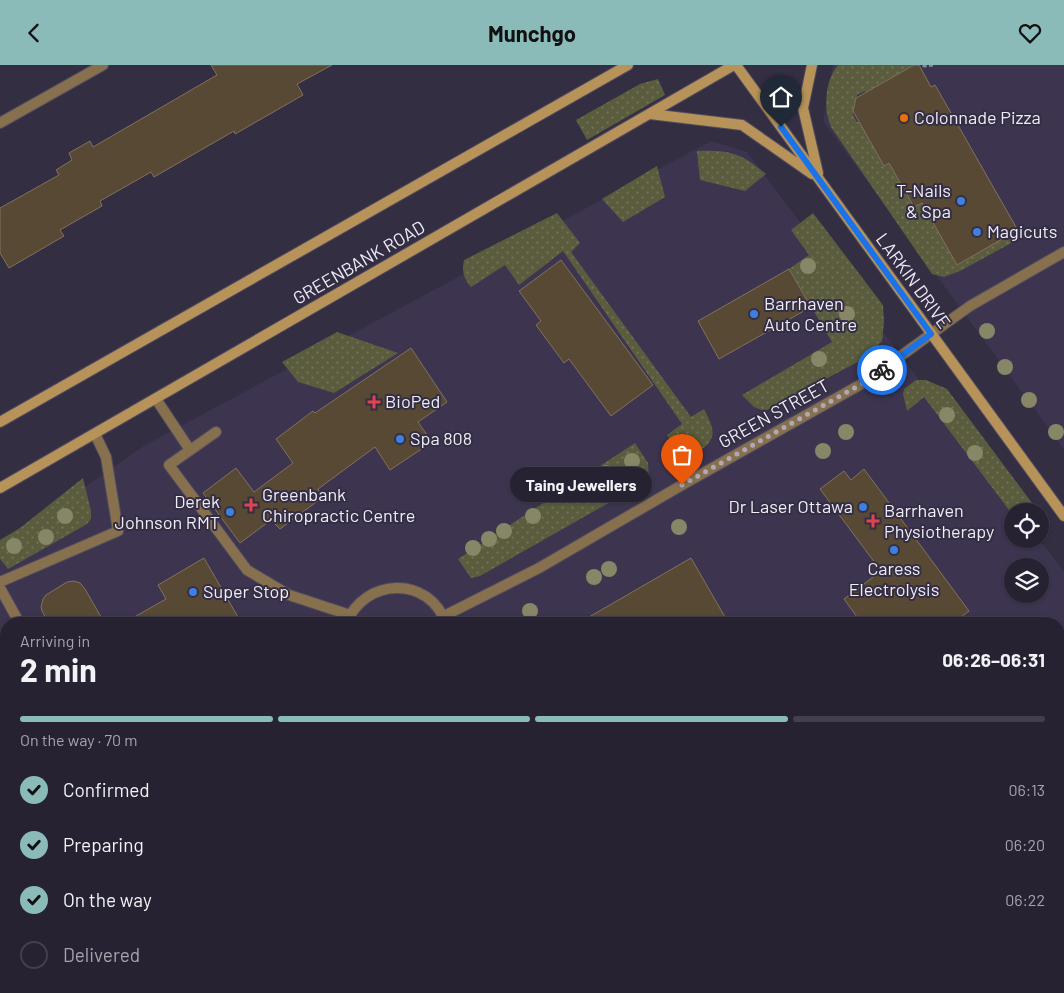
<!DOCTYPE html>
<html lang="en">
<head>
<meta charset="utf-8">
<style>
	:root { --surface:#272232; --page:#332f3e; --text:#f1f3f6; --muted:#a4a4ac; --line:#433f4d; --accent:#8bbbb9 }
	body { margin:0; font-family:Barlow,sans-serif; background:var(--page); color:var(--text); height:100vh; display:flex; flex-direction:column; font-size:19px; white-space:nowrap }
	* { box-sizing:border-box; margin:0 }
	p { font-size:16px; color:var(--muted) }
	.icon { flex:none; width:28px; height:28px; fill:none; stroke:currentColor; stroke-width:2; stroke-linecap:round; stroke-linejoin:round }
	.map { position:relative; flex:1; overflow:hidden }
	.details { position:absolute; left:0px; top:552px; width:1065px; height:376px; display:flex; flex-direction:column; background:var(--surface); border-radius:20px 20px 0 0; box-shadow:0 1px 4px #0004,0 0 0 1px var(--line) }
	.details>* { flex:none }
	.fabs { position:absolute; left:1004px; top:438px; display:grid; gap:10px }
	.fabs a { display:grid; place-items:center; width:45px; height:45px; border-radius:50%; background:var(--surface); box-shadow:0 1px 4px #0004,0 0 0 1px var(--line); font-size:25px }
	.pin { position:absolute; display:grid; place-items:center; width:42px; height:42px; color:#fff; margin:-51px -21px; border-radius:50% 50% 50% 0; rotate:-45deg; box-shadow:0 0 5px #0007 }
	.pin .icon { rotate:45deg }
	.courier { position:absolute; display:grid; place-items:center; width:50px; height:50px; margin:-25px; border:4px solid #1a73e8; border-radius:50%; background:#fff; color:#222; box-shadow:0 1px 6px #0007 }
	.bubble { position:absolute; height:35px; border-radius:18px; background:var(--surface); box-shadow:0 1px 4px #0004,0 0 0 1px var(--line); font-size:16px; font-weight:700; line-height:35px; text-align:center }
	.overview em { font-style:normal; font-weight:700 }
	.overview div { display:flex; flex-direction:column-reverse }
	.overview { display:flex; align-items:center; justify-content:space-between; height:85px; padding:0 20px }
	h1 { font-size:32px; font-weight:700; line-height:38px }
	.bar { display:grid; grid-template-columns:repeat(4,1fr); gap:8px 5px; align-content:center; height:60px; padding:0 20px }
	.bar i { height:6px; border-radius:4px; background:var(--line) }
	.bar .current { background:var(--accent) }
	.bar p { grid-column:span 4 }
	ol { padding:0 20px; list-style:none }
	li { display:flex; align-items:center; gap:15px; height:55px }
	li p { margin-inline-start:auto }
	li .icon { padding:5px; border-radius:50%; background:var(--accent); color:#111; stroke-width:4 }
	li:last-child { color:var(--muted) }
	li i { width:28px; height:28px; border:2px solid var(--line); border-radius:50% }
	header { display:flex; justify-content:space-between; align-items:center; height:65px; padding:0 20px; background:var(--accent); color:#111; font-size:22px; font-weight:700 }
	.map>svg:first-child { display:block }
	.built { fill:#3d3550; fill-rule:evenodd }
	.grass { fill:url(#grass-dots) }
	.building { fill:#584935; stroke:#82715d }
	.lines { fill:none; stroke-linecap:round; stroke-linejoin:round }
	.lane-casing { stroke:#524c60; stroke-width:12 }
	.street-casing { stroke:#524c60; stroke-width:12 }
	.secondary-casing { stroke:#524c60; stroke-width:12 }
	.path { stroke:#8e899a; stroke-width:3; stroke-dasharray:4 2.5; stroke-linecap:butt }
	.lane { stroke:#87704d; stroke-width:10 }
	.street { stroke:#87704d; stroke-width:10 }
	.secondary { stroke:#b79359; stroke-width:10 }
	.tree { fill:#878767 }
	.done { stroke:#aea9b9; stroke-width:5; stroke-dasharray:0 9 }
	.route { stroke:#1a73e8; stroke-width:6 }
	.food-dot { fill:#e8710a; stroke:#342e43; stroke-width:2 }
	.shop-dot { fill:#3f7fe0; stroke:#342e43; stroke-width:2 }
	.health-dot { fill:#e0444e; stroke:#342e43; stroke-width:2 }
	.labels { text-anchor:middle; stroke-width:4; stroke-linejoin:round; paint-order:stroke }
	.poi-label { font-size:18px; fill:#efebf8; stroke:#342e43; text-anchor:start }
	.street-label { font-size:18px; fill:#efebf8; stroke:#342e43 }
</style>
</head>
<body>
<header><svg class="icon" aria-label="back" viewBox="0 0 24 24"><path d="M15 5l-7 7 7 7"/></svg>Munchgo<svg class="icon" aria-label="heart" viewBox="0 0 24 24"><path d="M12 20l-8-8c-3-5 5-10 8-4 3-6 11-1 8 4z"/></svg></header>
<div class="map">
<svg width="1064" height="928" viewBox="0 0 1064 928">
	<defs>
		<pattern id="grass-dots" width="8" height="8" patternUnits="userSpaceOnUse" patternTransform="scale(1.25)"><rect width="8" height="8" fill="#5a5c3d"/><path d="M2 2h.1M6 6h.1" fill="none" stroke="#72745a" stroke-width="1.8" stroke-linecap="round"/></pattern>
	</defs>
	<rect width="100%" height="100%" fill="#342e43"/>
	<g class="built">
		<polygon points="833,0 1064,0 1064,384 823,56"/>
		<path d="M711 76 747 87 1018 446H1012V474H1039L1064 507V561L1059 564V559H6V657L0 650V481L144 381ZM1012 501H1040V529H1012Z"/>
		<polygon points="251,923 446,923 438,928 256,928"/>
	</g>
	<g class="grass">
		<path d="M838 0H914L866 28 865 26 857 30 853 50 857 57H859L889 98 914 142 922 138 957 199 1011 168 1015 176 960 206 944 212 932 209 831 62C823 44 825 15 838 0Z"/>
		<polygon points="658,14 665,30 587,75 576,55 640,19"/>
		<path d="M697 86C731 85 740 88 766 109L745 126 700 115Z"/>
		<polygon points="657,101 665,132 623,157 602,134"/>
		<path d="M557 148 580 178 571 187 691 352 704 344C714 364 719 373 698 387 694 389 689 393 684 391 676 389 671 377 667 370L682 359 563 186 519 220 505 200 471 222C463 212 462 207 464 195Z"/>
		<polygon points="813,148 883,240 884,257 882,276 869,291 765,346 754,342 742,330 832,277 789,204 809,190 791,165"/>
		<polygon points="337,267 398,288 334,328 298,317 282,297"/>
		<polygon points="916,315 926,315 947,324 1038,446 1012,446 1012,449 924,332 907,346 903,329 904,324"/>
		<polygon points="635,378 648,398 649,415 480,511 471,513 458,494"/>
		<polygon points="83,413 91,446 91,454 87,459 8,504 0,494 0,475 20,463"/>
		<polygon points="0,611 6,619 6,684 0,677"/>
	</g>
	<g class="building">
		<polygon points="211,0 332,0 297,19 303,30 235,69 234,66 154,112 151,107 100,136 102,141 60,165 64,171 9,203 0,188 0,143 59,110 56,105 72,95 69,88 90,76 93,82 217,10"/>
		<polygon points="914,0 919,0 931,22 935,20 1016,162 1014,163 1016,166 957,200 922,138 914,142 889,98 884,101 853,46 856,33"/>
		<polygon points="561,195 653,320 611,351 569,294 564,298 536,260 541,256 519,226"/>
		<polygon points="789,204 811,242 719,294 698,256"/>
		<polygon points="411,283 447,337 418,357 432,377 390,405 375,382 318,424 323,432 280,464 271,455 240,478 203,428 236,403 254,427 293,398 276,374 313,346 315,348"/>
		<polygon points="864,404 969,546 952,559 862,559 844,534 881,506 820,424 844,406 851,415"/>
		<polygon points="204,493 242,559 122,559 166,534 158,520"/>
		<polygon points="691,493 729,559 577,559"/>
		<polygon points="74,516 80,518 85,524 105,559 49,559 42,546 41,542 43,534 46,530 67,517"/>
	</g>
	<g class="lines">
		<defs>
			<g id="lane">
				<polyline points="931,269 970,241 1064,187"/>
				<polyline points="156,334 190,385"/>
				<polyline points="216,367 169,400 247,505 289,530 350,550"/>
				<polyline points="0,517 118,466 106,392 95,369"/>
				<polyline points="0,523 20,559"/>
			</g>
			<g id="street">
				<polyline points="0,58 103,0"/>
				<polyline points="444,551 539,503 682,420 865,317 931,269"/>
				<path d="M346 559C364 512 430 510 446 559"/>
				<polyline points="1059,794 1064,791"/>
				<polyline points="1006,922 1010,928"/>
				<polyline points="824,928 834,922"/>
			</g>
			<g id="secondary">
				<polyline points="736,0 1064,451"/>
				<polyline points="812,0 803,43 818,108"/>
				<polyline points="650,49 742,60 812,109"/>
				<polyline points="0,357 628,0"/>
				<polyline points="0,423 734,0"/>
				<polyline points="0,727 6,733"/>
				<polyline points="0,809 6,815"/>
				<polyline points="120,922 126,928"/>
				<polyline points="192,922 197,928"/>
			</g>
		</defs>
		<use href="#lane" class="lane-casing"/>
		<use href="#street" class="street-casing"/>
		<use href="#secondary" class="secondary-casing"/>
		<polyline class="path" points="923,0 924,1 934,0"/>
		<use href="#lane" class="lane"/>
		<use href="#street" class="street"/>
		<use href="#secondary" class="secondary"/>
	</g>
	<g class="tree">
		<circle cx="808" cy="201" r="8"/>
		<circle cx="847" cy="249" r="8"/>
		<circle cx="987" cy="266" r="8"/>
		<circle cx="819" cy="294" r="8"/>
		<circle cx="1005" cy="302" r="8"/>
		<circle cx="1029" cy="335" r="8"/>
		<circle cx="947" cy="350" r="8"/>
		<circle cx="846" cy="367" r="8"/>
		<circle cx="1056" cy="367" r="8"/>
		<circle cx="823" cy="386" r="8"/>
		<circle cx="975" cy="388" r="8"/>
		<circle cx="632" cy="396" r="8"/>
		<circle cx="606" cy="408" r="8"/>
		<circle cx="573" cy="428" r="8"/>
		<circle cx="65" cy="451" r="8"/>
		<circle cx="533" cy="451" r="8"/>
		<circle cx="679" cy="462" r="8"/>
		<circle cx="504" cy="466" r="8"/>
		<circle cx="46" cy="472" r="8"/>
		<circle cx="489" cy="474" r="8"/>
		<circle cx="14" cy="481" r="8"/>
		<circle cx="473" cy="483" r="8"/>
		<circle cx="609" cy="504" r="8"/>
		<circle cx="594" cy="512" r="8"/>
		<circle cx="530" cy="546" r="8"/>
	</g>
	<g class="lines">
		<polyline class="done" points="682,420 865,317 882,305"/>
		<polyline class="route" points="781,62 931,269 882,305"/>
	</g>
	<circle class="food-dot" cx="904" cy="53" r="5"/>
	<g class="shop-dot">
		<circle cx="961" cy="136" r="5"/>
		<circle cx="977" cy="167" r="5"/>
		<circle cx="754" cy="249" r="5"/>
		<circle cx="400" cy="374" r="5"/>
		<circle cx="863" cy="442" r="5"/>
		<circle cx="230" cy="447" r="5"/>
		<circle cx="894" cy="485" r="5"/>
		<circle cx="193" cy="527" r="5"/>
	</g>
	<g class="health-dot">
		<path d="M371.5 329.5h5v5h5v5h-5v5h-5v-5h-5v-5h5z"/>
		<path d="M248.5 432.5h5v5h5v5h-5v5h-5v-5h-5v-5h5z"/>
		<path d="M870.5 448.5h5v5h5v5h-5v5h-5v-5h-5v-5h5z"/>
	</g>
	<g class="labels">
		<g class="poi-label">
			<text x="914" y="59">Colonnade Pizza</text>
			<text x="951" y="132" text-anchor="end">T-Nails<tspan x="951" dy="21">&amp; Spa</tspan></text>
			<text x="987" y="173">Magicuts</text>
			<text x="764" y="245">Barrhaven<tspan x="764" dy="21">Auto Centre</tspan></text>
			<text x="385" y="343">BioPed</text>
			<text x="410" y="380">Spa 808</text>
			<text x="262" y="436">Greenbank<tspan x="262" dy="21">Chiropractic Centre</tspan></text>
			<text x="220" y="443" text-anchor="end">Derek<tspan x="220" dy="21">Johnson RMT</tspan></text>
			<text x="853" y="448" text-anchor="end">Dr Laser Ottawa</text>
			<text x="884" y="452">Barrhaven<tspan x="884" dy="21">Physiotherapy</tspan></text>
			<text x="894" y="510" text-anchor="middle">Caress<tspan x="894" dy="21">Electrolysis</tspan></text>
			<text x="203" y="533">Super Stop</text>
		</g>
		<g class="street-label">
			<text transform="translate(359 198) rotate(-30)" y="6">GREENBANK ROAD</text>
			<text transform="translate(913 216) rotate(54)" y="6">LARKIN DRIVE</text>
			<text transform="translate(774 349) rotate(-29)" y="6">GREEN STREET</text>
		</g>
	</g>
</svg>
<div class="fabs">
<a><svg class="icon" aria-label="locate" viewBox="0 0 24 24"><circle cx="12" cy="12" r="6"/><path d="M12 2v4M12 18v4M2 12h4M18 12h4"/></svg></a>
<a><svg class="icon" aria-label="layers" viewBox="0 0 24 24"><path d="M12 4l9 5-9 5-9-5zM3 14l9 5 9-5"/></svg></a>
</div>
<div class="pin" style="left:682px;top:420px;background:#ea580c"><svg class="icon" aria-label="bag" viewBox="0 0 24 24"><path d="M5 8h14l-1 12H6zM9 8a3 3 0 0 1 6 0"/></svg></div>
<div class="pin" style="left:781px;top:62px;background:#1f2937"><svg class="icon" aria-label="home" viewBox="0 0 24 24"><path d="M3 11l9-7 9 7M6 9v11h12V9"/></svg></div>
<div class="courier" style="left:882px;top:305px"><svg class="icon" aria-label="bike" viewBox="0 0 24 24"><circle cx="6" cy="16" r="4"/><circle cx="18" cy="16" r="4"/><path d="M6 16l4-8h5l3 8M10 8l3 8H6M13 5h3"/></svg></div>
<div class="bubble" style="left:510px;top:402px;width:142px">Taing Jewellers</div>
<section class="details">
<div class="overview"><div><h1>2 min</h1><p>Arriving in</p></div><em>06:26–06:31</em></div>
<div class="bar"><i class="current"></i><i class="current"></i><i class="current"></i><i></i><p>On the way · 70 m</p></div>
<ol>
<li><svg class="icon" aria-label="check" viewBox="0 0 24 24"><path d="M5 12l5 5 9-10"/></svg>Confirmed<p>06:13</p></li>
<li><svg class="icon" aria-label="check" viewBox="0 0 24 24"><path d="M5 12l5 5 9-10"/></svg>Preparing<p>06:20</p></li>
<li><svg class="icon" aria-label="check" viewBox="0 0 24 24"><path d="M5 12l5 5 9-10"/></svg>On the way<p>06:22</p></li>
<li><i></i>Delivered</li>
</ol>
</section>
</div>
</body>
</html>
